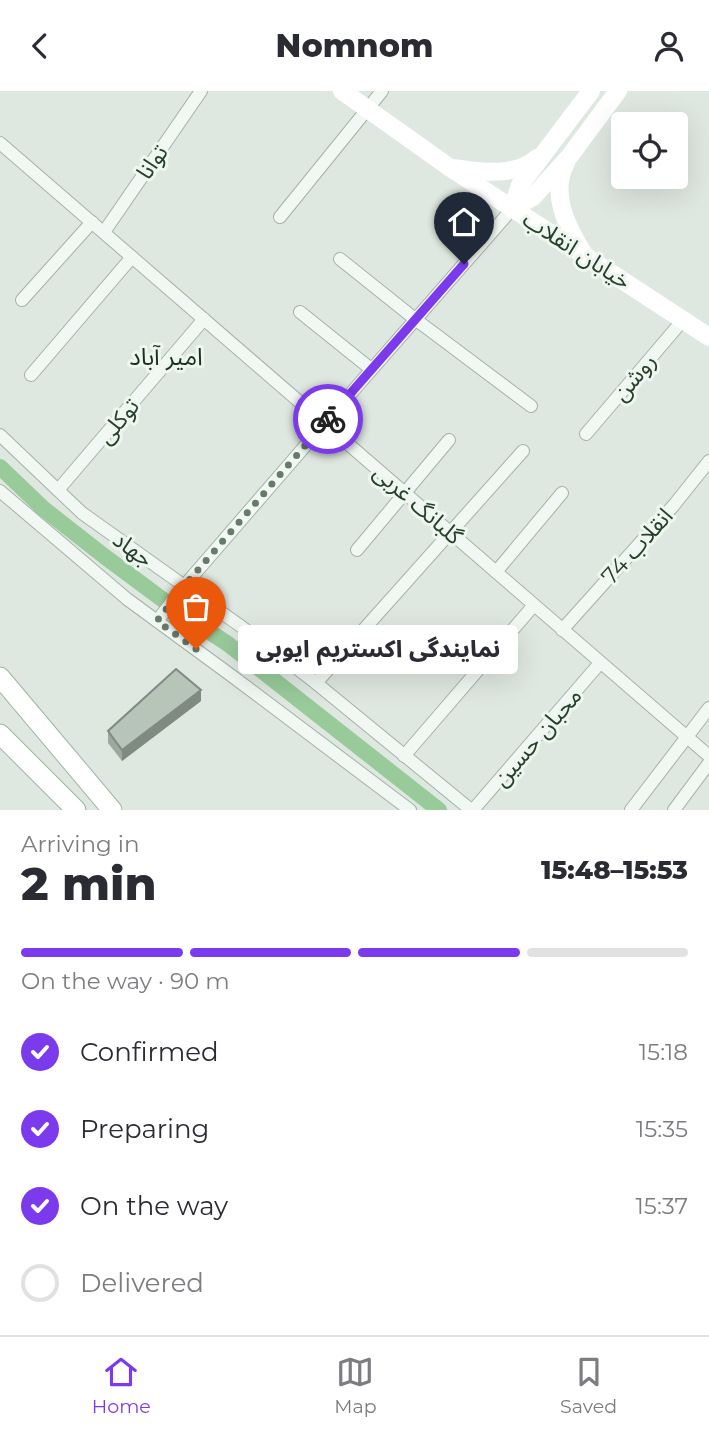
<!DOCTYPE html>
<html lang="en">
<head>
<meta charset="utf-8">
<style>
	:root { --surface:#fff; --page:#f7f7f7; --text:#2b2b33; --muted:#7c7c81; --line:#e1e1e2; --accent:#7c3aed }
	body { margin:0; font-family:Montserrat,"Noto Sans Arabic",sans-serif; background:var(--page); color:var(--text); height:100vh; display:flex; flex-direction:column; font-size:26px; white-space:nowrap }
	* { box-sizing:border-box; margin:0 }
	p { font-size:23px; color:var(--muted) }
	.icon { flex:none; width:38px; height:38px; fill:none; stroke:currentColor; stroke-width:2; stroke-linecap:round; stroke-linejoin:round }
	.map { position:relative; height:719px; overflow:hidden }
	.sheet { display:flex; flex-direction:column; background:var(--surface); flex:1 }
	.sheet>* { flex:none }
	.buttons { position:absolute; left:611px; top:21px; display:grid; gap:14px }
	.buttons a { display:grid; place-items:center; width:77px; height:77px; border-radius:7px; background:var(--surface); box-shadow:0 7px 28px #0002; font-size:35px }
	.pin { position:absolute; display:grid; place-items:center; width:60px; height:60px; color:#fff; margin:-72px -30px; border-radius:50% 50% 50% 0; rotate:-45deg; box-shadow:0 0 7px #0007 }
	.pin .icon { rotate:45deg }
	.courier { position:absolute; display:grid; place-items:center; width:70px; height:70px; margin:-35px; border:5px solid #7c3aed; border-radius:50%; background:#fff; color:#222; box-shadow:0 2px 9px #0007 }
	.bubble { position:absolute; height:49px; border-radius:7px; background:var(--surface); box-shadow:0 7px 28px #0002; font-size:23px; font-weight:800; line-height:49px; text-align:center }
	.head em { font-style:normal; font-weight:800 }
	.head div { display:flex; flex-direction:column-reverse }
	.head { display:flex; align-items:center; justify-content:space-between; height:119px; padding:0 21px }
	h1 { font-size:46px; font-weight:800; line-height:52px }
	.bar { display:grid; grid-template-columns:repeat(4,1fr); gap:10px 7px; align-content:center; height:84px; padding:0 21px }
	.bar i { height:9px; border-radius:5px; background:var(--line) }
	.bar .on { background:var(--accent) }
	.bar p { grid-column:span 4 }
	ol { padding:0 21px; list-style:none }
	li { display:flex; align-items:center; gap:21px; height:77px }
	li p { margin-inline-start:auto }
	li .icon { padding:7px; border-radius:50%; background:var(--accent); color:#fff; stroke-width:4 }
	li:last-child { color:var(--muted) }
	li i { width:38px; height:38px; border:4px solid var(--line); border-radius:50% }
	header { display:flex; justify-content:space-between; align-items:center; height:91px; padding:0 21px; background:var(--surface); font-size:32px; font-weight:800 }
	.dock { display:flex; justify-content:space-around; align-items:center; height:98px; border-top:2px solid var(--line); background:var(--surface); font-size:19px; color:var(--muted) }
	.dock a { display:grid; justify-items:center; gap:4px }
	.dock .on { color:var(--accent) }
	.map>svg:first-child { display:block }
	.lines { fill:none; stroke-linecap:round; stroke-linejoin:round }
	.canal { stroke:#98ca9a; stroke-width:16 }
	.minor-casing { stroke:#a4b2a6; stroke-width:14 }
	.primary-casing { stroke:#9eb4a0; stroke-width:21 }
	.minor { stroke:#f1f7f2; stroke-width:12 }
	.secondary { stroke:#fff; stroke-width:18 }
	.primary { stroke:#fff; stroke-width:19 }
	.wall { fill:#9da99e }
	.shaded-wall { fill:#7f8a81 }
	.building { fill:#b6c5b8; stroke:#7f8a81; stroke-width:2 }
	.done { stroke:#677b6a; stroke-width:7; stroke-dasharray:0 12.6 }
	.route { stroke:#7c3aed; stroke-width:9 }
	.labels { text-anchor:middle; stroke-width:6; stroke-linejoin:round; paint-order:stroke }
	.street-label { font-size:23px; fill:#27402b; stroke:#eef6ef }
	.neighbourhood-label { font-size:24px; fill:#1a301e; stroke:#eef6ef }
</style>
</head>
<body>
<header><svg class="icon" aria-label="back" viewBox="0 0 24 24"><path d="M15 5l-7 7 7 7"/></svg>Nomnom<svg class="icon" aria-label="person" viewBox="0 0 24 24"><circle cx="12" cy="8" r="4"/><path d="M4 21q1-7 8-7t8 7"/></svg></header>
<div class="map">
<svg width="709" height="719" viewBox="0 0 709 719">
	<rect width="100%" height="100%" fill="#dfe8e0"/>
	<g class="lines">
		<polyline class="canal" points="0,376 44,418 104,465 178,520 228,553 439,719"/>
		<defs>
			<g id="minor">
				<polyline points="0,52 709,665"/>
				<polyline points="280,126 382,0"/>
				<polyline points="104,141 201,0"/>
				<polyline points="340,168 415,228 531,315"/>
				<polyline points="22,209 92,131"/>
				<polyline points="300,221 371,278"/>
				<polyline points="31,284 132,166"/>
				<polyline points="586,343 683,229"/>
				<polyline points="0,344 82,422 263,551 316,592 471,719"/>
				<polyline points="58,399 204,228"/>
				<polyline points="0,400 127,508 232,585 410,719"/>
				<polyline points="357,459 449,349"/>
				<polyline points="496,481 562,402"/>
				<polyline points="157,530 185,494 325,332 512,118"/>
				<polyline points="562,539 674,414 709,370"/>
				<polyline points="316,592 523,360"/>
				<polyline points="404,665 534,514"/>
				<polyline points="473,719 600,572"/>
				<polyline points="631,719 709,617"/>
				<polyline points="674,719 709,672"/>
			</g>
			<g id="primary">
				<polyline points="0,586 112,719"/>
				<polyline points="0,643 76,719"/>
			</g>
		</defs>
		<use href="#minor" class="minor-casing"/>
		<use href="#primary" class="primary-casing"/>
		<use href="#minor" class="minor"/>
		<g class="secondary">
			<polyline points="342,0 449,76 709,246"/>
			<path d="M566 72C550 101 566 134 582 160"/>
			<path d="M453 77C478 81 517 86 537 67"/>
			<polyline points="512,118 533,106 569,66 618,0"/>
			<polyline points="512,118 520,94 591,0"/>
		</g>
		<use href="#primary" class="primary"/>
	</g>
	<polygon class="wall" points="201,610 122,670 108,652 108,640"/>
	<polygon class="shaded-wall" points="201,599 201,610 122,670 122,659"/>
	<polygon class="building" points="176,578 201,599 122,659 108,640"/>
	<g class="lines">
		<polyline class="done" points="196,558 157,530 185,494 328,328"/>
		<polyline class="route" points="328,328 464,173"/>
	</g>
	<g class="labels">
		<g class="street-label">
			<text transform="translate(152 71) rotate(-55)" y="8">توانا</text>
			<text transform="translate(577 159) rotate(33)" y="8">خیابان انقلاب</text>
			<text transform="translate(634 286) rotate(-50)" y="8">روشن</text>
			<text transform="translate(118 330) rotate(-50)" y="8">توکلی</text>
			<text transform="translate(418 413) rotate(41)" y="8">گلبانگ غربی</text>
			<text transform="translate(637 455) rotate(-48)" y="8">انقلاب 74</text>
			<text transform="translate(133 458) rotate(36)" y="8">جهاد</text>
			<text transform="translate(537 646) rotate(-49)" y="8">محبان حسین</text>
		</g>
		<g class="neighbourhood-label">
			<text x="166" y="274">امیر آباد</text>
		</g>
	</g>
</svg>
<div class="buttons">
<a><svg class="icon" aria-label="locate" viewBox="0 0 24 24"><circle cx="12" cy="12" r="6"/><path d="M12 2v4M12 18v4M2 12h4M18 12h4"/></svg></a>
</div>
<div class="pin" style="left:196px;top:558px;background:#ea580c"><svg class="icon" aria-label="bag" viewBox="0 0 24 24"><path d="M5 8h14l-1 12H6zM9 8a3 3 0 0 1 6 0"/></svg></div>
<div class="pin" style="left:464px;top:173px;background:#1f2937"><svg class="icon" aria-label="home" viewBox="0 0 24 24"><path d="M3 11l9-7 9 7M6 9v11h12V9"/></svg></div>
<div class="courier" style="left:328px;top:328px"><svg class="icon" aria-label="bike" viewBox="0 0 24 24"><circle cx="6" cy="16" r="4"/><circle cx="18" cy="16" r="4"/><path d="M6 16l4-8h5l3 8M10 8l3 8H6M13 5h3"/></svg></div>
<div class="bubble" style="left:238px;top:534px;width:280px">نمایندگی اکستریم ایوبی</div>
</div>
<section class="sheet">
<div class="head"><div><h1>2 min</h1><p>Arriving in</p></div><em>15:48–15:53</em></div>
<div class="bar"><i class="on"></i><i class="on"></i><i class="on"></i><i></i><p>On the way · 90 m</p></div>
<ol>
<li><svg class="icon" aria-label="check" viewBox="0 0 24 24"><path d="M5 12l5 5 9-10"/></svg>Confirmed<p>15:18</p></li>
<li><svg class="icon" aria-label="check" viewBox="0 0 24 24"><path d="M5 12l5 5 9-10"/></svg>Preparing<p>15:35</p></li>
<li><svg class="icon" aria-label="check" viewBox="0 0 24 24"><path d="M5 12l5 5 9-10"/></svg>On the way<p>15:37</p></li>
<li><i></i>Delivered</li>
</ol>
</section>
<nav class="dock">
<a class="on"><svg class="icon" aria-label="home" viewBox="0 0 24 24"><path d="M3 11l9-7 9 7M6 9v11h12V9"/></svg>Home</a>
<a><svg class="icon" aria-label="map" viewBox="0 0 24 24"><path d="M3 6l6-2 6 2 6-2v14l-6 2-6-2-6 2zM9 4v14M15 6v14"/></svg>Map</a>
<a><svg class="icon" aria-label="saved" viewBox="0 0 24 24"><path d="M7 4h10v16l-5-4-5 4z"/></svg>Saved</a>
</nav>
</body>
</html>
